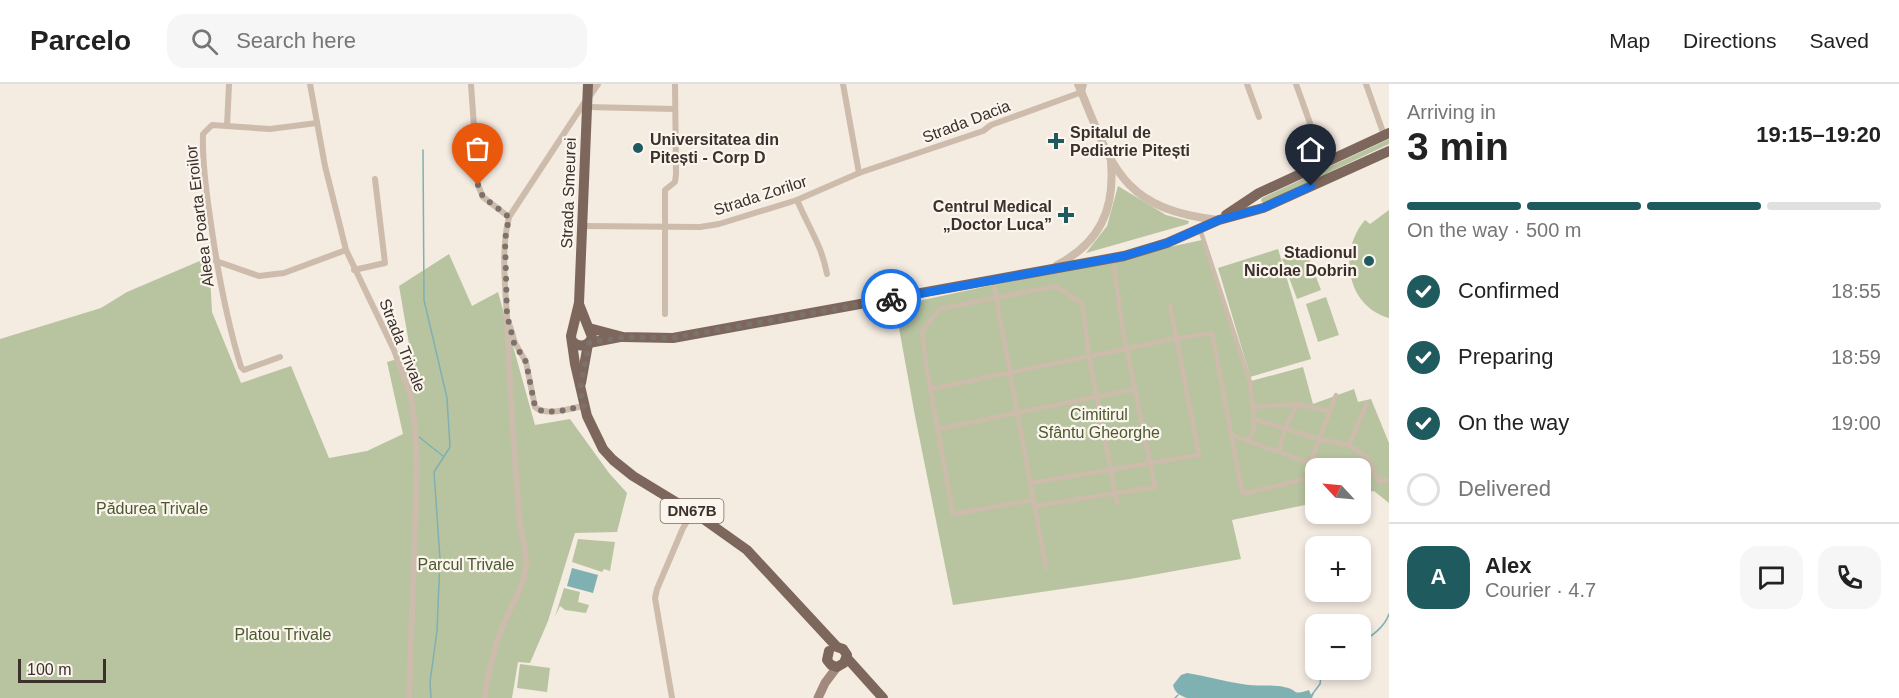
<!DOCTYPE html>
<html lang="en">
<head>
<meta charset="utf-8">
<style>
	:root { --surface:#fff; --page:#f6f6f6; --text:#222; --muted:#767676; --line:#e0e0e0; --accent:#1f5a5e }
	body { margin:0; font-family:Arial,sans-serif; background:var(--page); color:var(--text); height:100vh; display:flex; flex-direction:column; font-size:22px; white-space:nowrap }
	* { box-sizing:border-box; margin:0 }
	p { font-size:20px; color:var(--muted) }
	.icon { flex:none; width:33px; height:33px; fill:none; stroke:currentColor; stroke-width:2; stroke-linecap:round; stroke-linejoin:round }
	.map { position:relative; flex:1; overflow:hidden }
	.drawer { display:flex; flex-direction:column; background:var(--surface); width:510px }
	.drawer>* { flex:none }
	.needle { width:39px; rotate:296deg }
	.tools { position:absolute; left:1305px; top:374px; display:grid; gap:12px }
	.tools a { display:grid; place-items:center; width:66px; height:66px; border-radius:12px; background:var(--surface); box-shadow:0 3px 9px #0003; font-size:30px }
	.scale { position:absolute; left:18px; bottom:15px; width:88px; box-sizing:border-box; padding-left:6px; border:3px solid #3b302b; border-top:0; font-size:16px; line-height:21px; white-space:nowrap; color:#3b302b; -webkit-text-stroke:4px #fbf5ee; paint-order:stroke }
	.pin { position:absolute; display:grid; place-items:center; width:51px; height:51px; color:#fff; margin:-62px -26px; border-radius:50% 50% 50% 0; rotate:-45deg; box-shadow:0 0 6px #0007 }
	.pin .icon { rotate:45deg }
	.courier { position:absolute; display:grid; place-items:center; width:60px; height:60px; margin:-30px; border:4px solid #1a73e8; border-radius:50%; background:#fff; color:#222; box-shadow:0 2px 8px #0007 }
	.overview em { font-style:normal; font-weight:700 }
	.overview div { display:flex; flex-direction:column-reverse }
	.overview { display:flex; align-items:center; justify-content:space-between; height:102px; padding:0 18px }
	h1 { font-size:39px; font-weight:700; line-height:45px }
	.bar { display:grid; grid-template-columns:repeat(4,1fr); gap:9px 6px; align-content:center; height:72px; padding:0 18px }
	.bar i { height:8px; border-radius:4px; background:var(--line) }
	.bar .active { background:var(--accent) }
	.bar p { grid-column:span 4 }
	.line { display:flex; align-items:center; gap:15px; padding:0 18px; border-top:2px solid var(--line) }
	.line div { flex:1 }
	.round { display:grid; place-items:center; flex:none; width:63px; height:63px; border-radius:18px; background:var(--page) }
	ol { padding:0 18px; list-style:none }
	li { display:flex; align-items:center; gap:18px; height:66px }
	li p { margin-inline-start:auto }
	li .icon { padding:6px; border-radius:50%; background:var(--accent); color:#fff; stroke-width:4 }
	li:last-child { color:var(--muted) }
	li i { width:33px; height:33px; border:3px solid var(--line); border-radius:50% }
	header { display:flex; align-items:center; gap:36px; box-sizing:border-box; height:84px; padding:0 30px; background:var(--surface); border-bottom:2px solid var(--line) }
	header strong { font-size:28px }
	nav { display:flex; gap:33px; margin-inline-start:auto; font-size:21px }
	.search { width:420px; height:54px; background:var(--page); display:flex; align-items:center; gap:15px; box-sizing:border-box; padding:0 21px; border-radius:18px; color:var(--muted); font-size:22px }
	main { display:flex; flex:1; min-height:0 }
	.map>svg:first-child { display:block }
	.green { fill:#b8c4a0 }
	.water { fill:#7fb0b2 }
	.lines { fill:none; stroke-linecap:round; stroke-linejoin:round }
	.stream { stroke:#7fb0b2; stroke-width:1.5 }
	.pedestrian { stroke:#cdbbac; stroke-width:4.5 }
	.minor { stroke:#cdbbac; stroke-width:6 }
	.tertiary { stroke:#cdbbac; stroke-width:8 }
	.secondary { stroke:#a18a7d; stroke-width:9 }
	.primary { stroke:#7d675c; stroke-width:10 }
	.done { stroke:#7c716b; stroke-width:6; stroke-dasharray:0 10.8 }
	.route { stroke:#1a73e8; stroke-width:8 }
	.poi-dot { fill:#1f5a5e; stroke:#fbf5ee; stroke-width:2 }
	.labels { text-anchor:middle; stroke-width:4.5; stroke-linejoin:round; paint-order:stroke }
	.shield { fill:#fbf5ee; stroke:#756b66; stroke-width:1.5 }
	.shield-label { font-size:15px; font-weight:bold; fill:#3b302b }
	.street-label { font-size:16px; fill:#3b302b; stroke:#fbf5ee }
	.poi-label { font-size:16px; font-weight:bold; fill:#3b302b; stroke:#fbf5ee; text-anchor:start }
	.park-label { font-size:16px; fill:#4a5a2e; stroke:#fbf5ee }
</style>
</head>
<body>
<header>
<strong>Parcelo</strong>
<div class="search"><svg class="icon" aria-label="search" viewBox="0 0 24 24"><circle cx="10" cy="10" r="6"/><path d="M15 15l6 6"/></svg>Search here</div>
<nav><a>Map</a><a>Directions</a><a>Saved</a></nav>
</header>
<main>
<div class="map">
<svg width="1389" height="614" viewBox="0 0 1389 614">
	<rect width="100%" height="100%" fill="#f4ebe1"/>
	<g class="green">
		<polygon points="1389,55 1389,60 1264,119 1261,117 1262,114"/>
		<polygon points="1118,102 1166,131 1189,137 1188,140 1086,169 1107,142"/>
		<path d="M1389 126V234C1346 222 1338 167 1365 136L1370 140Z"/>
		<polygon points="1202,156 1250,292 1218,184 1278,165 1311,275 1250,293 1251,297 1303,283 1313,320 1354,305 1358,318 1371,315 1389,359 1389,419 1374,407 1361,410 1360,384 1316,384 1315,419 1232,436 1241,475 1130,495 953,521 915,332 895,222"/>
		<polygon points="1306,166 1321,206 1297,215 1282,175"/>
		<polygon points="449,170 472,222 498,208 535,341 570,335 609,389 627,409 617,448 575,449 548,537 530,579 518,578 512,614 0,614 0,255 101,224 127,208 209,173 212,228 241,299 291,282 329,374 367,367 403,350 387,278 411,271 399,202"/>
		<polygon points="1326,213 1339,251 1318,258 1306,220"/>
		<polygon points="578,455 615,458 610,487 604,485 602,488 572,478"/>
		<polygon points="564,504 580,508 578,518 589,521 586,529 565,526 560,522 555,533"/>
		<polygon points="520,580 550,584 547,608 517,604"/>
	</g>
	<g class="water">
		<polygon points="572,484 598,491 593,509 567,502"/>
		<path d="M1187 589C1205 592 1223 597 1242 600 1255 603 1270 600 1284 603 1300 606 1290 612 1309 606L1311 611 1314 609 1312 614H1187C1179 611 1175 609 1173 601L1181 591Z"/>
	</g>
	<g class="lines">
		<g class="stream">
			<polyline points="423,66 424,216 447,314 450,363 434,388 440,475 437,547 430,598 431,614"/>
			<polyline points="419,353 443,372"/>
			<path d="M1360 558C1372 553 1385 542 1389 530"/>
			<polyline points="1311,612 1320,600 1321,591 1324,585"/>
			<polyline points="1175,614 1178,611"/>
		</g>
		<g class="pedestrian">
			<polyline points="1200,145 1250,298 1254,335 1253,347 1248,357"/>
			<polyline points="993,196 1046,484"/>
			<polyline points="931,305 1173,255 1212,249 1242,408 1247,409 1316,392"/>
			<polyline points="1253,323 1297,320 1329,327"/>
			<polyline points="1254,335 1319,355 1349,361 1366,373 1370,379"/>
			<polyline points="938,345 1135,305"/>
			<polyline points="1231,351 1310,379 1316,406"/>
			<polyline points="1349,361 1367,319"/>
			<polyline points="1279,368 1285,344 1297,320"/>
			<polyline points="1310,379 1336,311"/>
			<polyline points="1350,384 1370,379 1378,397 1389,396"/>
			<polyline points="1031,399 1199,371 1170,222"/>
			<polyline points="1034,416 953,430 927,286 922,248 939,225 1056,202 1082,219 1089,272 1117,419"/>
			<polyline points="1035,422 1155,403 1123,247 1114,183"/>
		</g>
		<g class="minor">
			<polyline points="310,0 325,82 346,166 394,266 411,313 415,342 417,384 409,614"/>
			<polyline points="471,0 478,101 483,113 509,133"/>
			<polyline points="843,0 859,89"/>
			<polyline points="1247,0 1259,33"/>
			<polyline points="1296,0 1315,53"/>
			<polyline points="1366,0 1384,51"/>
			<polyline points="587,23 675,25"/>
			<polyline points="227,42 229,0"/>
			<path d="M797 116C808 142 822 162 827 190"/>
			<polyline points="582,142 700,143 719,140 797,116 859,89 983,47 991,41 1082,8 1084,0"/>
			<polyline points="216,177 259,192 284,189 346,166"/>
			<polyline points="354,186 385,179 375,95"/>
			<polyline points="665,230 665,106 675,98 676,90 675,0"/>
			<path d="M510 242 515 259 526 278 535 323C546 333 571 324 584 322"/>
			<path d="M280 273 244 286 241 283C226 234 217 184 210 133 206 106 202 77 203 50L212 41 270 45 317 39"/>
			<path d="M484 614C488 593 492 572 499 552 506 529 525 504 526 479 526 462 520 446 519 430 514 364 509 299 507 233 505 200 501 165 509 133L586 16"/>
			<polyline points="672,614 655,514 657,505 683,444 693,428"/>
		</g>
		<g class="tertiary">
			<path d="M1078 0C1112 81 1119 125 1218 136"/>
			<polyline points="588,13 597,0"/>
			<path d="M1057 181C1100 159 1115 125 1111 78"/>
		</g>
		<polyline class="secondary" points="818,614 825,599 837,583"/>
		<g class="primary">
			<polyline points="588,0 579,219 571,252 575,280 587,332 603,365 613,376 633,392 702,434 747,466 837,563 843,565 847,571 844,579 837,583 831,581 827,576 829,567"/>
			<polyline points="1226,131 1259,109 1389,49"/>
			<polyline points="589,244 623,253 673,254 1124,172 1167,159 1219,136 1263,124 1389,67"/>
			<path d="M573 258C580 264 589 262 592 253L579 220"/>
			<polyline points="589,259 620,253"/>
			<polyline points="581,299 588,260"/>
			<polyline points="847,574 883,614"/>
		</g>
	</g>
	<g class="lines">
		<path class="done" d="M478 101 483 113 509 133 505 156 507 231 514 259 526 278 535 323C546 333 571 324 584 322L580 306 589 259 623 253 673 254 891 215"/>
		<polyline class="route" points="891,215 1124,172 1167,159 1219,136 1263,124 1311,102"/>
	</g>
	<g class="poi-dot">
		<path d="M1053 48h6v6h6v6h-6v6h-6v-6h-6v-6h6z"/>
		<circle cx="638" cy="64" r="6"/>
		<path d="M1063 122h6v6h6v6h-6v6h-6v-6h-6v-6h6z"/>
		<circle cx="1369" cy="177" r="6"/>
	</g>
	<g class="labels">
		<rect class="shield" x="660.5" y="415" width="63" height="24" rx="4.5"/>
		<g class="shield-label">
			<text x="692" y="432">DN67B</text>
		</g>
		<g class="street-label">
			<text transform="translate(966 37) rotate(-21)" y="6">Strada Dacia</text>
			<text transform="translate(568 109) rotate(-88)" y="6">Strada Smeurei</text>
			<text transform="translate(760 111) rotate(-18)" y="6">Strada Zorilor</text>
			<text transform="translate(199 132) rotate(-97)" y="6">Aleea Poarta Eroilor</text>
			<text transform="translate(403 261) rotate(68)" y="6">Strada Trivale</text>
		</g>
		<g class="poi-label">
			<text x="1070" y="54">Spitalul de<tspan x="1070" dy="18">Pediatrie Pitești</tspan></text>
			<text x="650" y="61">Universitatea din<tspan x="650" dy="18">Pitești - Corp D</tspan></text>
			<text x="1052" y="128" text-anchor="end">Centrul Medical<tspan x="1052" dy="18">„Doctor Luca”</tspan></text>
			<text x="1357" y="174" text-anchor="end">Stadionul<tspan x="1357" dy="18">Nicolae Dobrin</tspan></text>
		</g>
		<g class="park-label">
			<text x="1099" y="336">Cimitirul<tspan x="1099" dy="18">Sfântu Gheorghe</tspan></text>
			<text x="152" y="430">Pădurea Trivale</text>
			<text x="466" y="486">Parcul Trivale</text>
			<text x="283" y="556">Platou Trivale</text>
		</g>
	</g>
</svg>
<div class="tools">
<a><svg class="needle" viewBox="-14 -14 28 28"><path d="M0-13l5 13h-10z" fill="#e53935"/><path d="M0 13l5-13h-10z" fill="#767676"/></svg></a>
<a>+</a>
<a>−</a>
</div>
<div class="scale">100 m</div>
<div class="pin" style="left:478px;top:101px;background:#ea580c"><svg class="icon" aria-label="bag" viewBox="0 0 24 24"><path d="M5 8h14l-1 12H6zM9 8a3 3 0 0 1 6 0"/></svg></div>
<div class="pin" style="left:1311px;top:102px;background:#1f2937"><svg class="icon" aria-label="home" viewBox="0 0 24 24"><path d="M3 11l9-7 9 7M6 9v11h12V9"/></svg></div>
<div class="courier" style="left:891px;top:215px"><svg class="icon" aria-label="bike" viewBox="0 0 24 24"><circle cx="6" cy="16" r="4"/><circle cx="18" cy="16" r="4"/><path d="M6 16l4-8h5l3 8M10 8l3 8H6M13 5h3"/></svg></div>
</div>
<section class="drawer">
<div class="overview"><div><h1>3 min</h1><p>Arriving in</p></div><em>19:15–19:20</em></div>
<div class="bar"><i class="active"></i><i class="active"></i><i class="active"></i><i></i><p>On the way · 500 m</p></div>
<ol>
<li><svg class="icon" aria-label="check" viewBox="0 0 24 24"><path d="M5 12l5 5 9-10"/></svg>Confirmed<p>18:55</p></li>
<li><svg class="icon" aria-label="check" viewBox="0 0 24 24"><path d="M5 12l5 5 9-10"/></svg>Preparing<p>18:59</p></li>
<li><svg class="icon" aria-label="check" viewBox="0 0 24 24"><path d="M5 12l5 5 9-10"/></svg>On the way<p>19:00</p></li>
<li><i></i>Delivered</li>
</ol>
<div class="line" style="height:108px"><b class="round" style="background:var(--accent);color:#fff">A</b><div><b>Alex</b><p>Courier · 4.7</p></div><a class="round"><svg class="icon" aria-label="chat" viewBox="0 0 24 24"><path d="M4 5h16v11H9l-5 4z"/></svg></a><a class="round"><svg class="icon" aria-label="phone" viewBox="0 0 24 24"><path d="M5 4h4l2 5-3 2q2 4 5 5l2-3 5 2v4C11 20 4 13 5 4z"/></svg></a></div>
</section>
</main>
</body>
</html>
